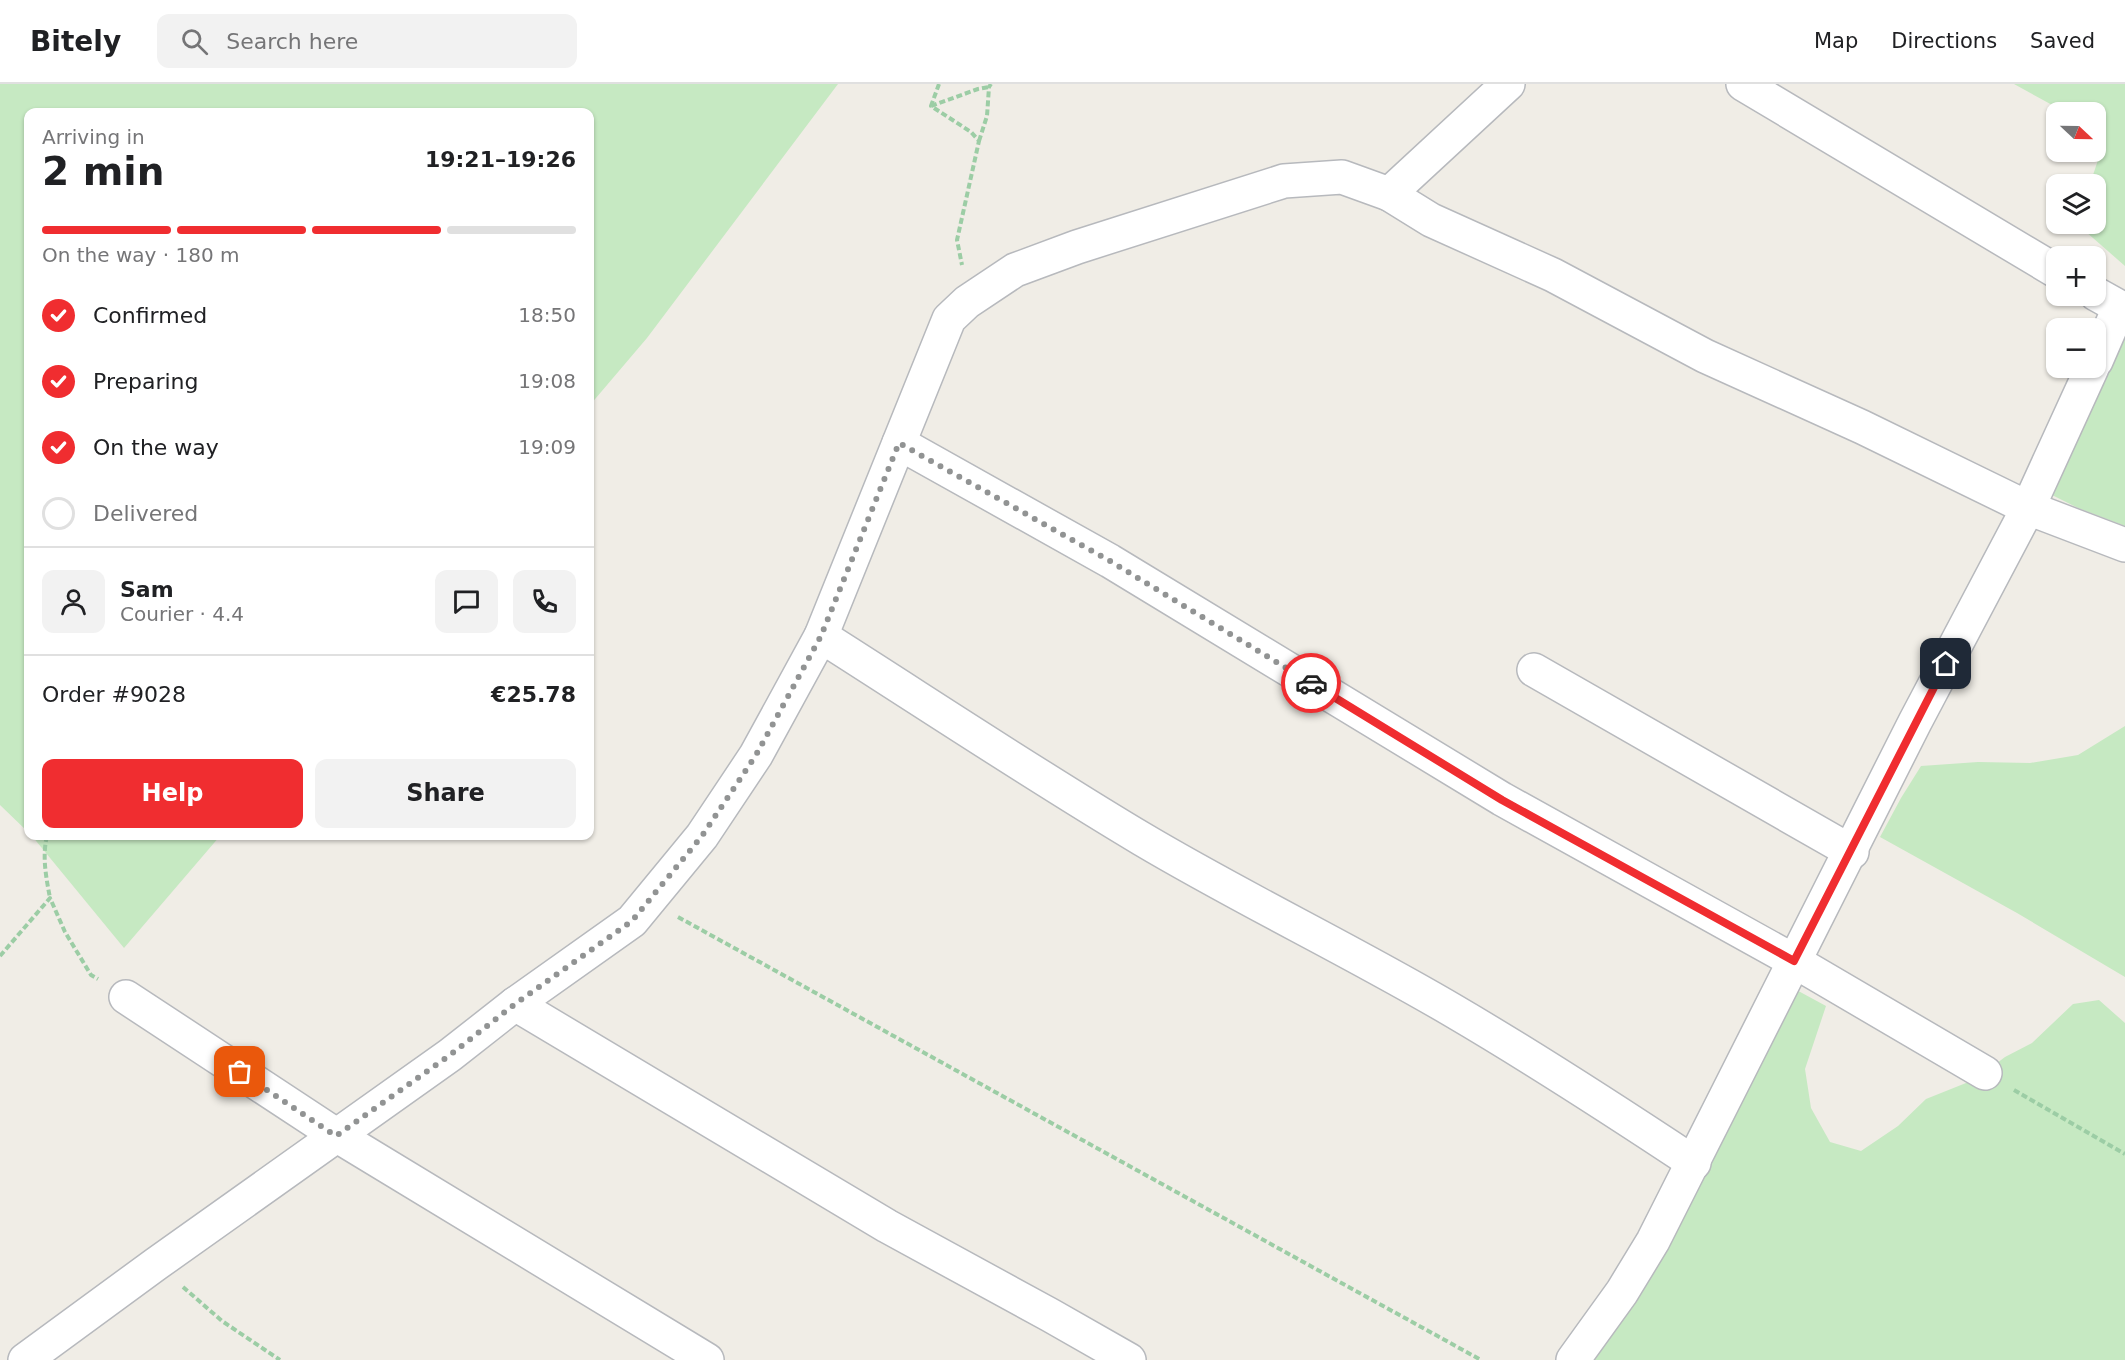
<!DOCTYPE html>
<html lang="en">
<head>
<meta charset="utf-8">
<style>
	:root { --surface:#fff; --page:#f2f2f2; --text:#202124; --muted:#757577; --line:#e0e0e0; --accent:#f02d30 }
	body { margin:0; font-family:"DejaVu Sans",sans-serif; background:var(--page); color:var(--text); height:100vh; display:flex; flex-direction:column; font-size:22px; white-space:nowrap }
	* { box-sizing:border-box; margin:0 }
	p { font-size:20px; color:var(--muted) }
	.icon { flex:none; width:33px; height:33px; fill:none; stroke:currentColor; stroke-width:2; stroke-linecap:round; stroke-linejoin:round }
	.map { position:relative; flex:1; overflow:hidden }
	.drawer { position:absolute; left:24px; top:24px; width:570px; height:732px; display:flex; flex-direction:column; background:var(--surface); border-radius:12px; box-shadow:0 2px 4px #0004 }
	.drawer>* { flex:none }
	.needle { width:39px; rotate:112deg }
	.fabs { position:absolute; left:2046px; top:18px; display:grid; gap:12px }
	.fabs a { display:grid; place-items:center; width:60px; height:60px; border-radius:12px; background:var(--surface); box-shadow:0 2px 4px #0004; font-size:30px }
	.pin { position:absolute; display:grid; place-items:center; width:51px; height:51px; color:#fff; margin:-26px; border-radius:12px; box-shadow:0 3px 9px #0006 }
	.courier { position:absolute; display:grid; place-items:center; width:60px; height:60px; margin:-30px; border:4px solid #f02d30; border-radius:50%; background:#fff; color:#222; box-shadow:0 2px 8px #0007 }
	.head em { font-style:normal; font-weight:800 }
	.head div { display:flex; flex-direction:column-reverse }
	.head { display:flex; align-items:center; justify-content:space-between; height:102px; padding:0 18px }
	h1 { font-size:39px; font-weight:800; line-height:45px }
	.bar { display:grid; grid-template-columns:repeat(4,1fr); gap:9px 6px; align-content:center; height:72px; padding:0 18px }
	.bar i { height:8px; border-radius:4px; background:var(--line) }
	.bar .current { background:var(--accent) }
	.bar p { grid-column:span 4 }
	.line { display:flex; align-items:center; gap:15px; padding:0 18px; border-top:2px solid var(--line) }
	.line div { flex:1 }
	.round { display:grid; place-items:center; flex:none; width:63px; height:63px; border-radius:12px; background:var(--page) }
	ol { padding:0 18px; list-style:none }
	li { display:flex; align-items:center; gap:18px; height:66px }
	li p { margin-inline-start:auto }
	li .icon { padding:6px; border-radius:50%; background:var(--accent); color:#fff; stroke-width:4 }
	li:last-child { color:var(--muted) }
	li i { width:33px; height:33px; border:3px solid var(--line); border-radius:50% }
	.action { display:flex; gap:12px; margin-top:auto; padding:12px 18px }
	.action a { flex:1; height:69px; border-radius:12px; background:var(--accent); color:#fff; font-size:24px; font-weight:800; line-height:69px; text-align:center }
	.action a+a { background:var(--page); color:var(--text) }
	header { display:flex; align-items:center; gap:36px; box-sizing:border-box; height:84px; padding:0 30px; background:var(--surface); border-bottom:2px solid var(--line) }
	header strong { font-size:28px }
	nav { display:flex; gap:33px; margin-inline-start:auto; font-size:21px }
	.search { width:420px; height:54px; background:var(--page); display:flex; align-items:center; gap:15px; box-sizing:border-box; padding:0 21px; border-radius:12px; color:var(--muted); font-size:22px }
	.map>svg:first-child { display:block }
	.green { fill:#c6e9c2 }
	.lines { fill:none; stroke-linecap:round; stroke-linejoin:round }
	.street-casing { stroke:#b7b9bd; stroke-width:36 }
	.path { stroke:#9ccda5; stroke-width:4; stroke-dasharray:6 3; stroke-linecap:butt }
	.street { stroke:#fff; stroke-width:33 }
	.done { stroke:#919393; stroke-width:6; stroke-dasharray:0 10.8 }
	.route { stroke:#f02d30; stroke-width:8 }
</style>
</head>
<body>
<header>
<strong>Bitely</strong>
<div class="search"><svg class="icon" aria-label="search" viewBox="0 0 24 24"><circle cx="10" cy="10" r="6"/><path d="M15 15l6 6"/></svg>Search here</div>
<nav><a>Map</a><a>Directions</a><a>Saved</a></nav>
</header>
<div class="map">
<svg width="2125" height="1276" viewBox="0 0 2125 1276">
	<rect width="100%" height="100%" fill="#f0ede6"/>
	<g class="green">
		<polygon points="0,0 838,0 647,254 590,321 590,28 28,28 28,748 0,721"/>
		<polygon points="2014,0 2125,0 2125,182 2077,140 2096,140 2096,100 2090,100 2106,52 2096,46 2096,28 2065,28"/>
		<polygon points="2125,235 2125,442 2078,424 2046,408"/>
		<polygon points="2125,642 2125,893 2017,829 1880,753 1901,714 1921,682 1978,678 2030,679 2078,671"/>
		<polygon points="32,752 220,752 124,864"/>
		<polygon points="1791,903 1826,922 1805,985 1811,1024 1830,1058 1861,1067 1898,1042 1926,1015 1976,995 2005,973 2032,959 2073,920 2099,916 2125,939 2125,1276 1583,1276"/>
	</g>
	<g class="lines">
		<defs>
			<g id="street">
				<polyline points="1743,0 2056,187"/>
				<polyline points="1389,110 1431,136 1553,191 1705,272 1862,343 2028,424 2125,461"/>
				<polyline points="2096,210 2125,226"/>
				<polyline points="2096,277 2119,224"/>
				<polyline points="899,359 1110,477 1502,715 1794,877 1985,989"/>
				<path d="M821 552C928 620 1033 690 1142 755 1243 815 1350 866 1452 926 1534 974 1614 1026 1694 1079"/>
				<polyline points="1534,586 1852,768"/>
				<polyline points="126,913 336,1051 707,1276"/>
				<polyline points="515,920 887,1142 1050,1231 1129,1276"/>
				<polyline points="25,1276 156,1180 450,971 515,920 632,837 702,752 756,671 821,552 949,235 967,218 1015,186 1077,163 1284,97 1342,93 1389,110 1508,0"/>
				<polyline points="1573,1276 1622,1208 1653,1157 1915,638 2028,424 2092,284"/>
			</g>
		</defs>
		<use href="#street" class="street-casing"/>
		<g class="path">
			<polyline points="939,0 931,22 971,48 979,57 957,156 962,181"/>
			<polyline points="931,22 978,5 989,3"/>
			<polyline points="979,57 987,32 989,3 991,0"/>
			<path d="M47 752C42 772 46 793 50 814"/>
			<polyline points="678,833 1481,1276"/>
			<polyline points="0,872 50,814 65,848 91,891 98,895"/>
			<polyline points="2014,1006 2125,1070"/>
			<polyline points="183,1203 222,1237 280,1276"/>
		</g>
		<use href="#street" class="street"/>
	</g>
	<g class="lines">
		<polyline class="done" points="240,988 336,1052 450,971 515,920 632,837 702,752 756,671 821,552 899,359 1110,477 1311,599"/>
		<polyline class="route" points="1311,599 1502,716 1794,877 1946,580"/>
	</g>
</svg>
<div class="fabs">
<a><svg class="needle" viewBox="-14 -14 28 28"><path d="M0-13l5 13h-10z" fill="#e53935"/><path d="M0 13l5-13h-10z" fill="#757577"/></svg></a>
<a><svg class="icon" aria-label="layers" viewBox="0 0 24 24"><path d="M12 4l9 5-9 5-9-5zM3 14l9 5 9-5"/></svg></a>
<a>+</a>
<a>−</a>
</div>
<div class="pin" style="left:240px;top:988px;background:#ea580c"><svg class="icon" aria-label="bag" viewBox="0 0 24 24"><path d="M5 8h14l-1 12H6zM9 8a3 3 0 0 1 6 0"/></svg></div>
<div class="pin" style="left:1946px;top:580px;background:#1f2937"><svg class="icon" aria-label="home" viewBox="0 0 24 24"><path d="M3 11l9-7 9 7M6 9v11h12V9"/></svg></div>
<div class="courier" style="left:1311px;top:599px"><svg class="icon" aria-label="car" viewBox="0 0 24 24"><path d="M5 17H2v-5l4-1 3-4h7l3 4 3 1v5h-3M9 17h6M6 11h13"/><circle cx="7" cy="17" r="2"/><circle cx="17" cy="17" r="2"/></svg></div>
<section class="drawer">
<div class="head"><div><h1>2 min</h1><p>Arriving in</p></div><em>19:21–19:26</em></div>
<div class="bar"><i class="current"></i><i class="current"></i><i class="current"></i><i></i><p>On the way · 180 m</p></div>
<ol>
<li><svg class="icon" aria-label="check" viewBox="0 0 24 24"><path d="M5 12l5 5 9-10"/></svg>Confirmed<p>18:50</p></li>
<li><svg class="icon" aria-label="check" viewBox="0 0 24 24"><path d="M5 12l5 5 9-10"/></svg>Preparing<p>19:08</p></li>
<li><svg class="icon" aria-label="check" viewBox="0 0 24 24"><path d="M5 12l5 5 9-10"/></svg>On the way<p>19:09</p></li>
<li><i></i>Delivered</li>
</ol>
<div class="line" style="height:108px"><a class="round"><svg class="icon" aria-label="person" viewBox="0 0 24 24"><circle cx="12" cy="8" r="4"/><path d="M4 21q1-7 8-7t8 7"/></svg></a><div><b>Sam</b><p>Courier · 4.4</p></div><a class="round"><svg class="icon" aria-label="chat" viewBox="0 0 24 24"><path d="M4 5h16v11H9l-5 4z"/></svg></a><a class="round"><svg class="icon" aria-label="phone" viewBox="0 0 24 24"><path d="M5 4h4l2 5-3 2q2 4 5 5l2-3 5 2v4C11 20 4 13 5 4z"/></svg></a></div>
<div class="line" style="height:78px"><div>Order #9028</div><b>€25.78</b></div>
<div class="action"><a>Help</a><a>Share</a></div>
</section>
</div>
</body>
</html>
